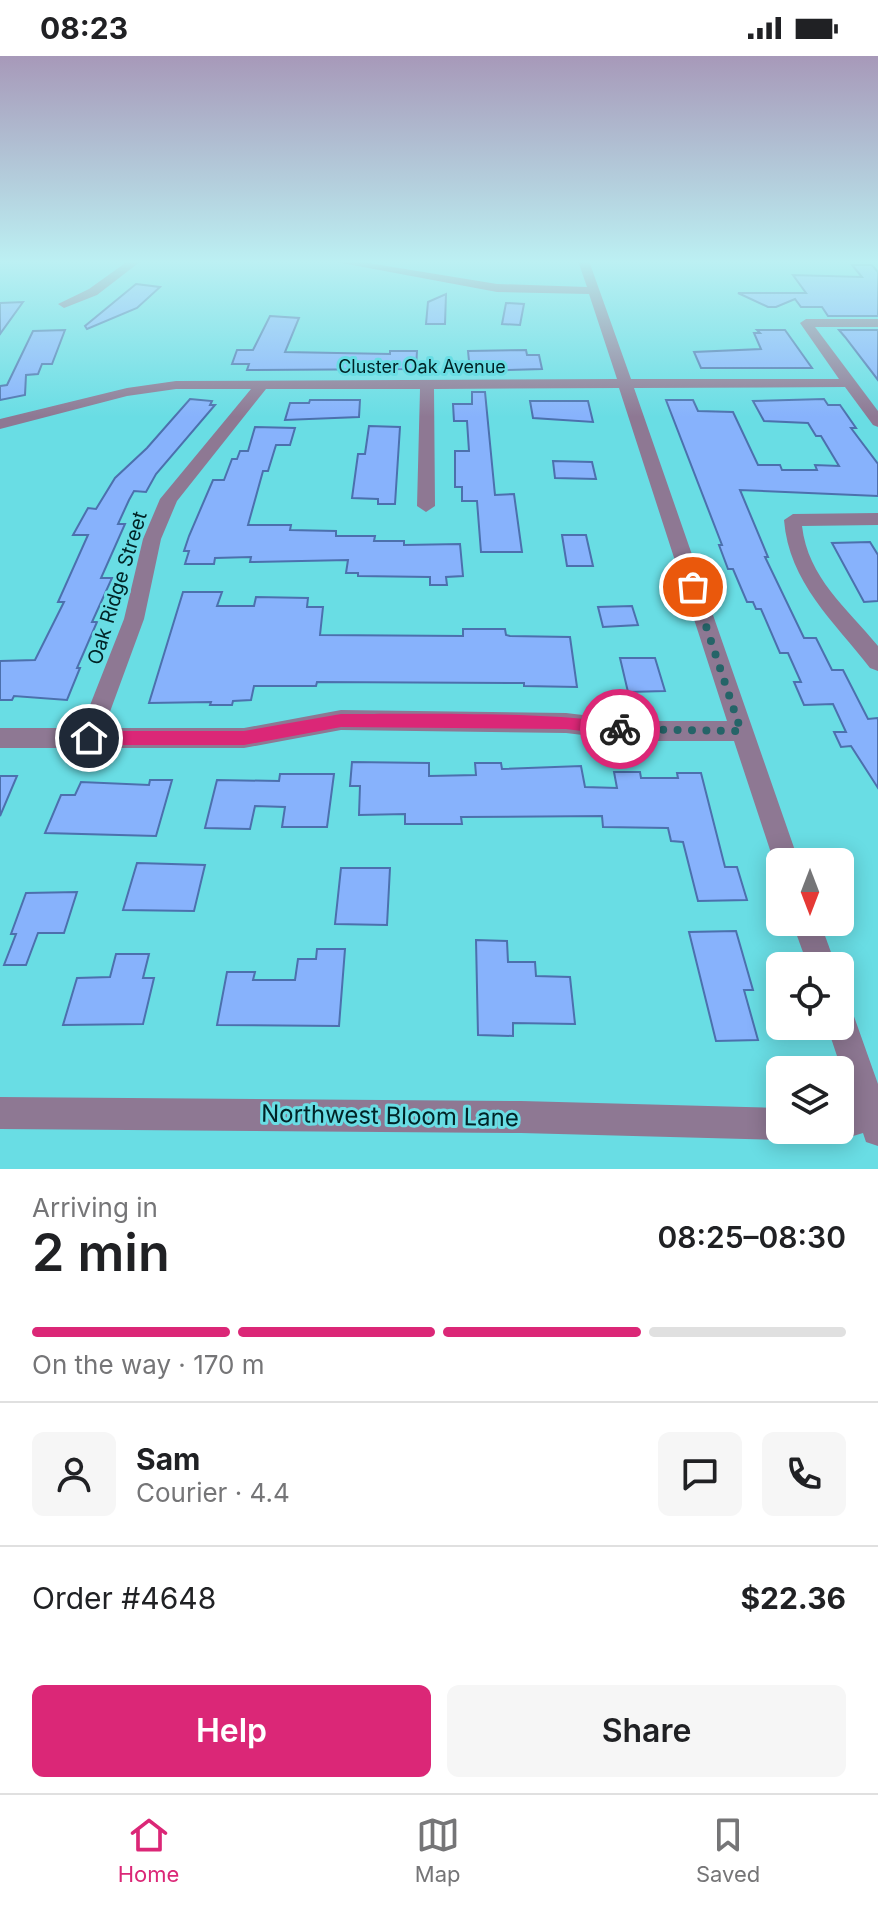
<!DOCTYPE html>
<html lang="en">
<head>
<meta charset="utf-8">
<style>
	:root { --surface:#fff; --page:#f6f6f6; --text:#202124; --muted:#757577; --line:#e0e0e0; --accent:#db2777 }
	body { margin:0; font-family:Inter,sans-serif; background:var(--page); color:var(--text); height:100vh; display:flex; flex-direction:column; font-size:30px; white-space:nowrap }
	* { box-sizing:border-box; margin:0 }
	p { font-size:26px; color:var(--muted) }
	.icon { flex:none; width:44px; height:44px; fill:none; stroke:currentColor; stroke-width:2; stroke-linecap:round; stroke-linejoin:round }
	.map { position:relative; height:1113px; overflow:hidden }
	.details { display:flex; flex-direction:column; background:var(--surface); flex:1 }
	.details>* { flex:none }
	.needle { width:52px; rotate:180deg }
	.controls { position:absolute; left:766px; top:792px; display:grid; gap:16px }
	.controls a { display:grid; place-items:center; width:88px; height:88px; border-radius:12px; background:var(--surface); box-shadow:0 4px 20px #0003; font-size:40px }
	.pin { position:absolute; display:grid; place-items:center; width:68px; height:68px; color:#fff; margin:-34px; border:4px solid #fff; border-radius:50%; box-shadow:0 2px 8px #0007 }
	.courier { position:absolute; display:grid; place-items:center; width:80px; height:80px; margin:-40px; border:6px solid #db2777; border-radius:50%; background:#fff; color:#222; box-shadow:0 2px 10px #0007 }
	.overview em { font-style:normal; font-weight:600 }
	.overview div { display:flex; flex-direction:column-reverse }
	.overview { display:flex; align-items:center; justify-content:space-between; height:136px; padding:0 32px }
	h1 { font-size:52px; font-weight:600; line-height:60px }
	.bar { display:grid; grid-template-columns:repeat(4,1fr); gap:12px 8px; align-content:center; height:96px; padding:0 32px }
	.bar i { height:10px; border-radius:6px; background:var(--line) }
	.bar .current { background:var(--accent) }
	.bar p { grid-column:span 4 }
	.line { display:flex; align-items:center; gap:20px; padding:0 32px; border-top:2px solid var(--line) }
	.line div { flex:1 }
	.round { display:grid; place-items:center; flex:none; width:84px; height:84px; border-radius:12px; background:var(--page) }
	.button { display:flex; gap:16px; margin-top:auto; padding:16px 32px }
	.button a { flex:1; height:92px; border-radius:12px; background:var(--accent); color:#fff; font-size:32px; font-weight:600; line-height:92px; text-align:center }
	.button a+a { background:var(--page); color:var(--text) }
	.status { display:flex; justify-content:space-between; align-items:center; height:56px; padding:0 40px; background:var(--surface); direction:ltr }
	.status svg { height:22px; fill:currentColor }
	.tab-bar { display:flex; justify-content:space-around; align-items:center; height:112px; border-top:2px solid var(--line); background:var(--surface); font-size:22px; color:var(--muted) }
	.tab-bar a { display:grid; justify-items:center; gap:4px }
	.tab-bar .current { color:var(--accent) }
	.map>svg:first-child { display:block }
	.building { fill:#87b2fc; stroke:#4c70ad; stroke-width:2 }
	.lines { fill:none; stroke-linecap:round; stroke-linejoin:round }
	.minor { fill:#8e7893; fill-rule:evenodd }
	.route { fill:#db2777 }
	.done { stroke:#256468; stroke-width:8; stroke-dasharray:0 14.4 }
	.labels { text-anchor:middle; stroke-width:6; stroke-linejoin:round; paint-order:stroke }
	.far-street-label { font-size:18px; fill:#002326; stroke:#69dde4 }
	.street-label { font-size:20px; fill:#002326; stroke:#69dde4 }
	.near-street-label { font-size:24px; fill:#002326; stroke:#69dde4 }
</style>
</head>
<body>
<div class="status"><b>08:23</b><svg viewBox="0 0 49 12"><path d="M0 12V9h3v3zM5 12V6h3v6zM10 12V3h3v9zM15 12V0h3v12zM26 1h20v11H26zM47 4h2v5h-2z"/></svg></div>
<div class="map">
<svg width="878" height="1113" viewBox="0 0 878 1113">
	<rect width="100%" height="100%" fill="#69dde4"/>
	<g class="building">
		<polygon points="852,209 872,209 878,216 878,260 828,260 822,251 801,251 795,243 776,251 768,251 738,237 806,237 793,219 862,221"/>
		<polygon points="136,228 160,231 137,252 87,273 85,270"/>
		<polygon points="446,238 445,268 426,268 428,246"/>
		<polygon points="23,246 0,278 0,247"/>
		<polygon points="506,247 524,248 520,269 502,268"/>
		<polygon points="270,260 299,262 285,296 390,298 390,295 417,295 416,313 247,314 249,308 232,308 237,294 253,294"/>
		<polygon points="65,274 52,308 42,308 38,318 26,319 25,339 0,344 0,330 7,329 33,275"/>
		<polygon points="757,274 785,274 812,312 701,312 694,296 761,293 754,277 760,277"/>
		<polygon points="839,274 878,274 878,324 845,281"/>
		<polygon points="526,294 527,299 539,299 542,313 470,315 468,295"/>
		<polygon points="472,336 485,336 495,439 514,438 522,496 481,496 477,445 462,445 462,431 455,431 455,395 469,395 467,365 454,365 453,348 472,348"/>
		<polygon points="190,343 212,345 210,349 215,349 156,418 146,436 134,435 129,444 118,468 125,468 101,522 112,522 92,566 97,566 77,612 80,612 67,644 14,640 12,644 0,644 0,605 35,604 64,546 58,546 88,479 73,479 88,452 96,453 115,422 147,392"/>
		<polygon points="824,343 828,349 840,349 856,372 851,372 878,408 878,440 740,434 768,501 765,501 804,582 816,582 832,614 843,614 868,663 878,662 878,732 851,690 841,691 834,676 846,676 833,648 804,649 794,626 801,626 788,597 780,597 761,553 756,553 753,546 747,546 733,513 728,513 719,489 722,489 666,344 693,344 698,355 733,356 758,409 780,409 782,414 817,414 815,409 839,410 821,380 816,380 808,367 764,365 753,345"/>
		<polygon points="310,344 360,344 359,361 285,364 290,347 309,347"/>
		<polygon points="530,345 588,345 593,366 533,362"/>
		<polygon points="369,370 400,371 395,448 378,448 378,443 352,442 358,398 365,398"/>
		<polygon points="255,371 295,372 290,389 276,389 268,415 263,415 248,469 291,469 290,474 336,475 336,480 375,480 374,485 404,485 404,489 460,488 463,520 446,521 447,529 430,529 430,521 358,520 358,517 346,517 348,504 250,506 251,501 215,502 214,508 185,508 189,495 184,495 189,480 213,424 224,424 232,403 237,403 240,395 248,395"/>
		<polygon points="553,405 592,406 596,423 555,422"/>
		<polygon points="562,479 586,479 593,510 567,510"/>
		<polygon points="870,486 878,499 878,545 864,546 832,487"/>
		<polygon points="183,536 222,536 217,550 254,550 256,541 308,542 307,551 323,551 320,579 463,580 463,573 505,573 506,579 510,580 570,581 577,631 524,630 524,627 317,626 316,630 254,630 251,644 233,645 232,649 210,649 211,646 149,647"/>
		<polygon points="632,550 638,569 603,571 598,551"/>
		<polygon points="620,602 655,602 665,635 628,636"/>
		<polygon points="352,706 429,707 429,720 476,719 475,707 501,707 502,713 581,710 585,731 617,732 614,716 640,716 641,722 678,722 677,717 701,717 725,811 737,811 747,844 698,845 683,786 671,785 668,772 603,771 602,760 461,761 462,768 405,768 405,758 359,759 360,730 350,730"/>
		<polygon points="280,718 334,718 327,771 282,771 285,751 255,750 250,773 205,772 217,724 279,725"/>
		<polygon points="0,720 17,720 0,760"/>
		<polygon points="150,724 172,724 156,780 45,777 61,739 75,739 81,726 149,729"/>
		<polygon points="137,807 205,809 194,855 123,854"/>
		<polygon points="341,812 390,812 387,869 335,868"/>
		<polygon points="77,836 64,877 38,877 26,909 4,909 16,878 11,878 26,837"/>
		<polygon points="736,875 753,934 744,934 758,984 716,985 689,876"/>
		<polygon points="476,884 507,885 508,906 535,906 536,920 570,921 575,968 513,967 513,980 478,979"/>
		<polygon points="317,893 345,893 339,970 217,969 227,916 255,916 253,924 295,924 298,903 316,903"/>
		<polygon points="116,898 149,898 143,922 154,922 143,968 63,969 77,922 110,921"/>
	</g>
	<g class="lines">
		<g class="minor">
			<polygon points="128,205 141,205 97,239 64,252 58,248 89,233"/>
			<path d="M331 205H356L497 228 587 231 578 205H589L631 323H839L800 267 806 263H878V271H815L878 355V371L873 369 845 331 634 332 799 806H780V817L777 815 734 685H633L566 677 341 674 244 692H0V672H81L124 563 143 483 160 443 251 333H176L127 340 0 373V363L127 332 176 325 617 323 589 238 497 236ZM619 332 727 665H633L566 657 341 654 244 672H104L144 563 161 483 177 445 266 333H420L417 450 426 456 435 450 434 333Z"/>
			<path d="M878 457V469L802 470C808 522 847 552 878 590V615L870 612C834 565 789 527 784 464L793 458Z"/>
			<polygon points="792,866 820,866 836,910 808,910"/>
			<polygon points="840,948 851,952 878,1028 878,1090 866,1086 863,1077 840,1084 828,1080 826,1074 840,1074 840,1052 853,1048 827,970 840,970"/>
			<polygon points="0,1041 521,1045 780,1052 780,1074 794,1074 792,1080 780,1084 521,1077 0,1073"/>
		</g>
	</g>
	<linearGradient id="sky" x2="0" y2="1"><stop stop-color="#a799b9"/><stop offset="0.57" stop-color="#bcf0f3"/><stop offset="1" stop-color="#bcf0f3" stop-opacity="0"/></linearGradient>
	<rect width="878" height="361" fill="url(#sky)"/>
	<path class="route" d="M341 658C378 658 615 654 627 673L620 680 566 673 341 671 244 689H89L82 682 89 675H244Z"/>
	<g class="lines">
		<polyline class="done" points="620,673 741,675 693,531"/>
	</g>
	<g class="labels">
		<g class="far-street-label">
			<text x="422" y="317">Cluster Oak Avenue</text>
		</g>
		<g class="street-label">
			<text transform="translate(117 532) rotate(-73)" y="7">Oak Ridge Street</text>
		</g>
		<g class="near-street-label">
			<text transform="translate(390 1060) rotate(1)" y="8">Northwest Bloom Lane</text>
		</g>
	</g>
</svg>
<div class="controls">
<a><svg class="needle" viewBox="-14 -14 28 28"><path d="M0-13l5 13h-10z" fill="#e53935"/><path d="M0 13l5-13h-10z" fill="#757577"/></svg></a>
<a><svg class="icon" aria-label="locate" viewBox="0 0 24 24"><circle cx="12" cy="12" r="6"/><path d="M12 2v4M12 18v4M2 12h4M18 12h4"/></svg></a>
<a><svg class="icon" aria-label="layers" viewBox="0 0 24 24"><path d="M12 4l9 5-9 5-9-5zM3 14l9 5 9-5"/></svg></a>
</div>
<div class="pin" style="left:693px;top:531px;background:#ea580c"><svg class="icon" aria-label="bag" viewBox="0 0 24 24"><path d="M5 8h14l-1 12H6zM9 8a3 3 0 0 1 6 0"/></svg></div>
<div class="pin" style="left:89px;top:682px;background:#1f2937"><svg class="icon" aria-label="home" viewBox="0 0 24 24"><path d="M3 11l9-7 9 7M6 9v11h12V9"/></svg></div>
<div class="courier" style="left:620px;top:673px"><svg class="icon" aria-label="bike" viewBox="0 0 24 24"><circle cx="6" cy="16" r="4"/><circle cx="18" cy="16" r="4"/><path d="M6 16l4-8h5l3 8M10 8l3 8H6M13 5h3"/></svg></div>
</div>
<section class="details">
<div class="overview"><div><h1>2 min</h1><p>Arriving in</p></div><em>08:25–08:30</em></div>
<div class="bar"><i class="current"></i><i class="current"></i><i class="current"></i><i></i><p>On the way · 170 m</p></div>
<div class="line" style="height:144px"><a class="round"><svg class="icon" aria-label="person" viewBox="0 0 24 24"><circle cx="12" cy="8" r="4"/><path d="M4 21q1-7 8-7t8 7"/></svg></a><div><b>Sam</b><p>Courier · 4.4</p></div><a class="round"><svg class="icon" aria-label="chat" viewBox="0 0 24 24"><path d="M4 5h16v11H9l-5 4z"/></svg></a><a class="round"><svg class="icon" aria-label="phone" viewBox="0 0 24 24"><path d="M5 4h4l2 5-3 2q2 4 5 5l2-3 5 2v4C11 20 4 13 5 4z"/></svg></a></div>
<div class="line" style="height:104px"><div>Order #4648</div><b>$22.36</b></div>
<div class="button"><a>Help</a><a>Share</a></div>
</section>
<nav class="tab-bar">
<a class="current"><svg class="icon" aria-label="home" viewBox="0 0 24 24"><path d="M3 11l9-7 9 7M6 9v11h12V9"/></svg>Home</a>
<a><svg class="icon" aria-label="map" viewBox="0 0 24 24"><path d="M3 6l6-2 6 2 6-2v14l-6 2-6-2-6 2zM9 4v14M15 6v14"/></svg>Map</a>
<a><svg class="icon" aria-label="saved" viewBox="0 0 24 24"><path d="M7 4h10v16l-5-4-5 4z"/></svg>Saved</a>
</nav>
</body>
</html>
